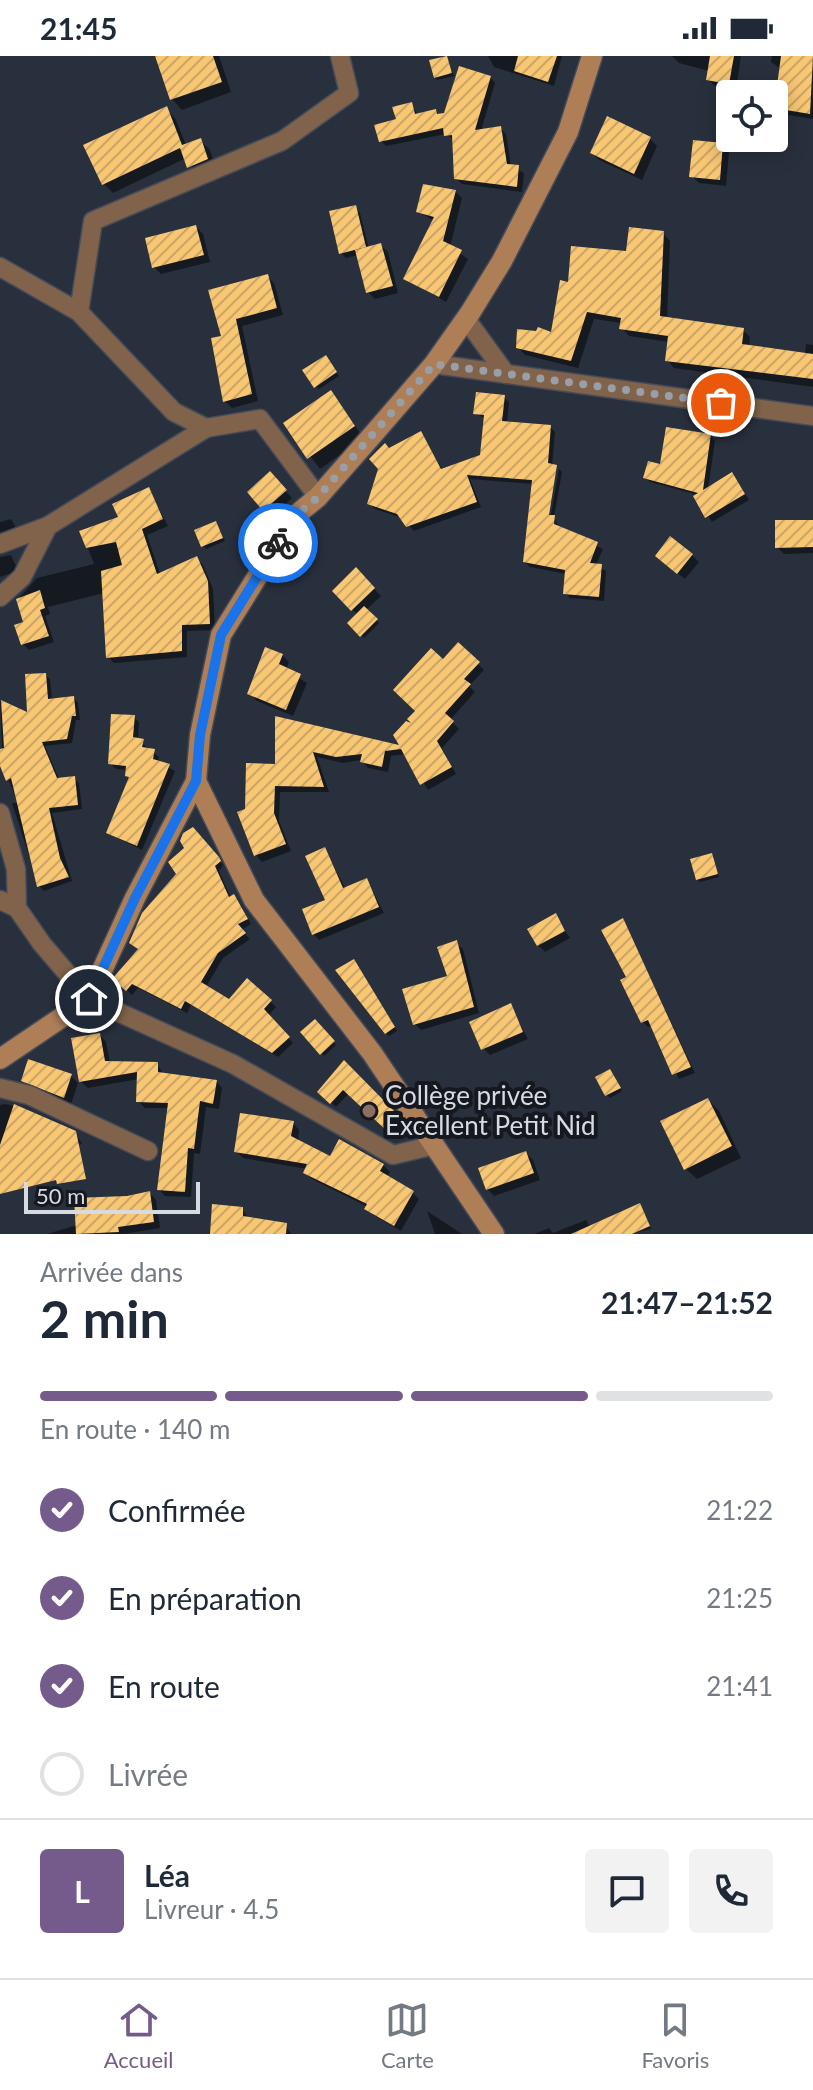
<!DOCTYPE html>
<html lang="fr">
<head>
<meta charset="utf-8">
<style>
	:root { --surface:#fff; --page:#f2f2f3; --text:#1f2937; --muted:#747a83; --line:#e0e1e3; --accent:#755b8b }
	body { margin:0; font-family:Lato,sans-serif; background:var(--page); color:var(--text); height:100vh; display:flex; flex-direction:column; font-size:30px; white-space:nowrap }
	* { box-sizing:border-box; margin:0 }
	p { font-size:26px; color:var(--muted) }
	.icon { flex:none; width:44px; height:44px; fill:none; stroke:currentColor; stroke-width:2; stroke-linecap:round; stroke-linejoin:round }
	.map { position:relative; height:1178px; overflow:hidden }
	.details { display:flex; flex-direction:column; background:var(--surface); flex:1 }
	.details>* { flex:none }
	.controls { position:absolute; left:716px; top:24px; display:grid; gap:16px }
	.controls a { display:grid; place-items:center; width:72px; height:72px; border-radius:8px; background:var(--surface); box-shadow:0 4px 20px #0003; font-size:40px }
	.scale { position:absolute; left:24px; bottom:20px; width:176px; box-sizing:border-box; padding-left:8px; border:4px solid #d6dbe3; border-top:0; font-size:22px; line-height:28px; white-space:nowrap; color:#d6dbe3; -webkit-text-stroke:6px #15181e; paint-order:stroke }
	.pin { position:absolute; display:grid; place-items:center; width:68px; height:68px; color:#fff; margin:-34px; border:4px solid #fff; border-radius:50%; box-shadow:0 2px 8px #0007 }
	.courier { position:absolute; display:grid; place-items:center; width:80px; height:80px; margin:-40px; border:6px solid #1a73e8; border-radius:50%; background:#fff; color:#222; box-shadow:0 2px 10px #0007 }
	.head em { font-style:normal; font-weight:700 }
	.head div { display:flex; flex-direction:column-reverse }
	.head { display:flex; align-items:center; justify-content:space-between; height:136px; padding:0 40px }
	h1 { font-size:52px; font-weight:700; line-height:60px }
	.bar { display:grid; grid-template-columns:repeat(4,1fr); gap:12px 8px; align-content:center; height:96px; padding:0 40px }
	.bar i { height:10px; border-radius:6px; background:var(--line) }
	.bar .current { background:var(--accent) }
	.bar p { grid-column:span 4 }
	.line { display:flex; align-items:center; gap:20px; padding:0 40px; border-top:2px solid var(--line) }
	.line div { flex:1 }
	.round { display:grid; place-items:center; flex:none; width:84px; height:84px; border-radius:8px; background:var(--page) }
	ol { padding:0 40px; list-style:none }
	li { display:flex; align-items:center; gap:24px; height:88px }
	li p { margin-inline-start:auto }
	li .icon { padding:8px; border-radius:50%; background:var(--accent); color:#fff; stroke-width:4 }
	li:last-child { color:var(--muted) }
	li i { width:44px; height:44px; border:4px solid var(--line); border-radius:50% }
	.status { display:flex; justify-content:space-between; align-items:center; height:56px; padding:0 40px; background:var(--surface); direction:ltr }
	.status svg { height:22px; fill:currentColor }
	.tab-bar { display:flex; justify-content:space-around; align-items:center; height:112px; border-top:2px solid var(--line); background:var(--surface); font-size:22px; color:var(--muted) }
	.tab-bar a { display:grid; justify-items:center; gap:4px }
	.tab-bar .current { color:var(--accent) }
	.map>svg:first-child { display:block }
	.shadow { fill:#0007 }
	.building { fill:url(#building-hatch) }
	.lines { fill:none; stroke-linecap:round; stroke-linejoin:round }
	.street-casing { stroke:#454b58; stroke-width:21 }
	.secondary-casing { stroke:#454b58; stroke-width:23 }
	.street { stroke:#80634a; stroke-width:18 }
	.secondary { stroke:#ae7e57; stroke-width:20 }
	.done { stroke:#999fa9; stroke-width:8; stroke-dasharray:0 14.4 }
	.route { stroke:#1a73e8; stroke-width:10 }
	.education-dot { fill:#8d6e63; stroke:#15181e; stroke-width:3 }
	.labels { text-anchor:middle; stroke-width:8; stroke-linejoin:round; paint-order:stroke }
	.poi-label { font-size:26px; fill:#d6dbe3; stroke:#15181e; text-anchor:start }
</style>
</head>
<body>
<div class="status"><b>21:45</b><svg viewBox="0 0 49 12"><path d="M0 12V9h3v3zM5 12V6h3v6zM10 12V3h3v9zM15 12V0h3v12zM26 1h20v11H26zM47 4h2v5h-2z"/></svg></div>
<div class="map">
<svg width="813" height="1178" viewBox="0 0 813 1178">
	<defs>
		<pattern id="building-hatch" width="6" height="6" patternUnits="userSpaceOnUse" patternTransform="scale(2)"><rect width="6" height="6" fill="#f9c672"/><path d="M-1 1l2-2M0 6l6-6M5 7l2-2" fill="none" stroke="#cba566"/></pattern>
	</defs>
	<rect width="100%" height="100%" fill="#29303d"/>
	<g class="shadow">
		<polygon points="158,0 219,0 231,36 182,54 172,43"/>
		<polygon points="488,0 562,0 554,30 494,11"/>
		<polygon points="672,0 741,0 736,34 715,30 708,23 709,15 679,7"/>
		<polygon points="772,0 813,0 813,63 782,58 774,51 781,13 771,6"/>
		<polygon points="447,2 454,20 437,24 434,21"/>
		<polygon points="490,21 495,27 481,75 500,72 506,78 511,110 524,117 522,136 462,128 456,123 454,84 446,78 386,90 381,85 411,48 418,59 435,55 440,60 446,59"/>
		<polygon points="166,53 175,62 186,89 201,85 210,94 216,112 198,120 186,102 113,137 104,128"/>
		<polygon points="650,83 657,90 642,124 599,104 592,97"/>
		<polygon points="722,89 729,96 726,130 699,127 692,120"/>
		<polygon points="455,135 462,142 450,191 468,203 446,246 406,222 434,165 418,155"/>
		<polygon points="355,151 360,157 369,193 380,189 388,196 398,237 375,243 368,236 358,199 346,202 341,197"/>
		<polygon points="196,171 203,178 210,206 161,218 154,211"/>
		<polygon points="663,177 670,185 667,263 743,274 750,281 749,291 805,299 806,288 813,289 813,331 674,312 667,304 669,286 629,280 622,272 622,267 594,263 578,312 525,299 518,291 553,279 570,228"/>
		<polygon points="267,220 274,227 283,259 242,270 258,345 232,352 225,345 224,281 211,236"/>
		<polygon points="328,304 339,320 319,333 316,330"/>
		<polygon points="330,337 364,382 320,413 286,368"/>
		<polygon points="504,341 509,346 507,367 550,371 555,376 552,410 558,412 555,412 545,468 549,469 559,413 562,416 554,461 559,472 603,493 596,509 606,515 604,545 570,542 565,537 566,518 530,511 525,506 534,428 470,423 481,451 414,475 402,462 375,453 369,448 390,395 420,378 443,414 482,400 486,363 475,357"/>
		<polygon points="710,380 715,385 708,433 736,424 749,444 712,466 695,441 698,439 650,426 646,422"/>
		<polygon points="270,418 292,442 272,460 249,436"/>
		<polygon points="148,433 168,470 147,479 160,518 197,503 203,509 213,533 215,574 187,575 187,601 114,607 108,601 104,537 48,551 50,558 45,560 54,586 29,594 23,588 25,567 18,543 37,522 94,508 82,476 120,462"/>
		<polygon points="11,463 18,475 0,481 0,466"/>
		<polygon points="813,465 813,497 784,498 777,491"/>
		<polygon points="215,467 225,485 206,493 196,475"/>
		<polygon points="11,499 18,515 0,521 0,501"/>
		<polygon points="692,499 699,506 685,523 664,507"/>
		<polygon points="356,514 381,540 366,554 379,567 364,582 350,567 358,559 334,535"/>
		<polygon points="459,589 484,614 469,630 475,636 450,664 459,673 442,692 456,718 428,734 406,698 391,700 388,716 368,712 361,704 343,707 317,701 329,736 280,736 279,765 291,795 262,806 256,799 247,754 277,710 277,663 403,692 418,672 418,655 443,605"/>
		<polygon points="282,599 289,606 286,614 307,627 293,660 257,645 250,638"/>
		<polygon points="45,619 50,623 52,644 74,642 78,647 80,664 76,664 72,687 45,690 59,723 74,722 79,727 82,753 52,757 72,825 44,835 39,830 12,747 18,747 3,711 0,646 29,659"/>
		<polygon points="134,661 139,666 138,684 159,701 158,706 175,715 142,794 108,777 130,723 128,714 116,713 110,707"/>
		<polygon points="198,779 223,809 219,815 231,842 239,846 251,868 241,874 250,883 223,902 206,931 229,946 248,925 276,951 268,960 293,987 278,1001 191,949 187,957 138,932 132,939 115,923 140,894"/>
		<polygon points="324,793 346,833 367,824 384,857 319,884 313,877 328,845"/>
		<polygon points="711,799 719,821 700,826 697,823"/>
		<polygon points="555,860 570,882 545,896 538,889"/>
		<polygon points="623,864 695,1017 679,1023 653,969 648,971 643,966 629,922"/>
		<polygon points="456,887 463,893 479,957 421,974 415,968 450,921"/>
		<polygon points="357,908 397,975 389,980 386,977"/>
		<polygon points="510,950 528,983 490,999 483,992"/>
		<polygon points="315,966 336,989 324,1000 303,976"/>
		<polygon points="100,979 106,986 110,1007 157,1008 164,1019 216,1025 222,1032 219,1053 206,1051 200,1098 194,1097 191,1141 165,1140 159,1133 169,1052 145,1052 138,1045 139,1023 88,1032 81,1026"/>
		<polygon points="344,1007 403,1067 393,1079 349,1037 336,1051 320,1036"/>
		<polygon points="613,1018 622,1035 610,1042 607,1039"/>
		<polygon points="71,1020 78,1027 71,1048 30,1031 23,1024"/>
		<polygon points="708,1044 719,1055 741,1102 697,1123 686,1113"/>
		<polygon points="5,1048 24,1052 75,1076 82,1088 0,1097 0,1049"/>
		<polygon points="293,1067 299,1074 298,1086 331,1102 383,1109 390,1116 386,1122 413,1137 419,1143 401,1175 373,1159 368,1151 312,1123 305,1116 307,1113 243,1102 236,1095"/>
		<polygon points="526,1097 533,1104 540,1124 494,1140 487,1133"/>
		<polygon points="150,1137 156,1144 160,1172 124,1178 47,1178 77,1169 128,1142"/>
		<polygon points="642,1152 651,1173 630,1178"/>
		<polygon points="242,1153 249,1163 285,1169 291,1178 212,1178"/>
		<polygon points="427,1155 462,1178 435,1178"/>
		<polygon points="586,1164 594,1178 534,1178 549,1172 553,1177"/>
	</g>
	<g class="building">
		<polygon points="155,0 213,0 222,26 170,44"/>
		<polygon points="447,0 452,17 434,22 429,4"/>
		<polygon points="518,0 557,0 548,26 514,15"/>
		<polygon points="710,0 734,0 729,28 706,24"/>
		<polygon points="781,0 813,0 810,58 774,52"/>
		<polygon points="459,10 491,20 475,74 501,70 507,108 519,109 517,131 454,123 452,79 444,80 443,72 379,86 374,69 396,63 392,51 412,46 415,58 436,53 437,58 444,57"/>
		<polygon points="167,50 182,89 201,82 208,103 187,112 180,92 102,129 83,89"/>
		<polygon points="607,60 651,81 634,118 590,97"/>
		<polygon points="693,84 723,87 720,124 689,121"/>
		<polygon points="423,128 456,134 443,185 462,194 439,241 403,223 434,161 416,156"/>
		<polygon points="356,149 366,191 339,198 329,155"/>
		<polygon points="196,169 204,199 152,212 145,182"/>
		<polygon points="629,171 664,175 660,260 744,272 742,288 813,298 813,323 665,305 668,280 619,273 621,262 587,256 571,305 516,292 517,273 536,275 538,271 551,276 560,224 568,226 571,190 626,195"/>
		<polygon points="381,187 393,230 366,237 355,194"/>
		<polygon points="268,218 277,252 236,263 252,338 223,346 211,282 221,280 208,234"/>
		<polygon points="326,299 337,316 314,332 302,314"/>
		<polygon points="331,334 355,370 307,403 283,367"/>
		<polygon points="476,336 505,339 502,365 551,369 548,407 557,409 549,459 555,459 554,468 598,486 590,507 602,508 599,541 563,538 565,514 523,506 532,424 467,419 477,446 406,471 397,458 367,448 378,413 369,403 385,387 389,392 421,375 441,413 480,399 484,359 473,358"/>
		<polygon points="666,371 711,378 703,434 732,416 745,438 705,462 693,440 698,437 643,422 648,405 660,408"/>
		<polygon points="270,415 287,434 263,455 247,436"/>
		<polygon points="149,431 163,463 142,473 157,518 197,500 208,525 210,568 182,569 182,595 106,602 101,515 122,509 116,486 86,492 79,475 118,461 112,448"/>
		<polygon points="775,464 813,464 813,491 775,492"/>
		<polygon points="216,465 223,482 201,491 194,474"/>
		<polygon points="670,480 693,498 677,518 655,500"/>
		<polygon points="356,511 375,532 351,555 332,535"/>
		<polygon points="40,534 45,552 40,554 49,580 21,589 14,569 23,566 16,543"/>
		<polygon points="364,550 378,563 360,581 347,567"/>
		<polygon points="458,586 480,606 464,623 471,628 445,657 454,665 437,685 452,711 420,729 401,693 385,695 382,711 360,706 362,698 336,701 313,696 324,731 275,730 274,757 286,788 254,800 237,756 245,753 246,707 275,708 275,660 399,689 393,679 406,665 411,667 407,663 415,655 393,634 431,592 443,603"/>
		<polygon points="265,591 283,598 279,608 301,618 286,654 247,638"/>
		<polygon points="46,617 48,643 74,640 76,660 72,660 67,683 42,686 57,722 75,720 78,749 49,752 60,802 69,821 37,831 11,722 6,725 0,710 0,693 4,692 1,644 27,656 25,618"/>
		<polygon points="111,658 135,659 133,681 144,683 142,691 155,693 153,703 170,708 137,790 106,777 129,721 125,720 126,710 108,708"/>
		<polygon points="193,771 219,801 221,805 215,810 229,841 234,838 248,863 238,868 246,877 218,897 201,926 229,943 247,922 272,944 264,953 290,981 272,997 185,945 181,953 132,928 126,935 112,923 138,893 129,887 142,857 176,818 168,806 184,792 180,785 183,777"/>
		<polygon points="325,791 343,832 367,822 379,851 312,879 302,853 325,844 305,800"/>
		<polygon points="712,797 718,818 696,824 690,803"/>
		<polygon points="556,857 565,875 537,890 527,873"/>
		<polygon points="623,862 691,1011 672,1019 648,964 641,967 620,924 626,921 601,874"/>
		<polygon points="457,884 474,951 413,969 402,933 447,920 437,891"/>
		<polygon points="354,903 395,971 385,978 335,914"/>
		<polygon points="511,947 523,976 481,994 469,966"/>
		<polygon points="315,963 335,985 320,999 300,976"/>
		<polygon points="100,977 105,1005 158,1006 158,1016 217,1024 213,1048 200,1045 194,1093 188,1092 185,1136 157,1134 168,1047 136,1046 137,1016 79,1026 71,982"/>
		<polygon points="28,1003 72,1018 64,1042 21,1025"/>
		<polygon points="344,1004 400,1061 388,1076 343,1034 330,1048 317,1036"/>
		<polygon points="610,1013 621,1032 605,1040 595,1021"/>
		<polygon points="708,1042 732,1090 684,1114 660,1065"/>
		<polygon points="14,1048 76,1075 86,1123 57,1128 56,1124 0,1138 0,1089"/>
		<polygon points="240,1057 294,1065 291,1080 330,1100 339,1083 384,1108 380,1115 414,1135 394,1170 364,1153 367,1148 303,1117 307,1108 234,1096"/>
		<polygon points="526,1095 534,1117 486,1134 478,1112"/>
		<polygon points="150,1135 154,1166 118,1171 119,1176 76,1178 74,1142 127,1140"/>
		<polygon points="640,1147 650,1170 632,1178 571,1178"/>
		<polygon points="212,1148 243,1151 243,1160 287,1167 286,1178 210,1178"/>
	</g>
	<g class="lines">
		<defs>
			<g id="street">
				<polyline points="0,211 79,256 174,356 206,372 260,363 318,441"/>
				<polyline points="79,256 93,165 282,85 349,37 340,0"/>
				<polyline points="466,263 506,318"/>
				<polyline points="434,308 813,360"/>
				<polyline points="0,488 48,470"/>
				<polyline points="0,541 22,521 48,470 206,372"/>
				<polyline points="0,757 16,813 17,852"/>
				<polyline points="0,844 17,852 42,888 89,943 233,1008 393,1099 435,1089"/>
				<polyline points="0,1032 29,1039 148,1095"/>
			</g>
			<g id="secondary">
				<polyline points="196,725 254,844 372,997 494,1178"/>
				<polyline points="0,1003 89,943 135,842 196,725 200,679 221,579 295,460 318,441 376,375 434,308 470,257 502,205 568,76 592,0"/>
			</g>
		</defs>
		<use href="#street" class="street-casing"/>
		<use href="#secondary" class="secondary-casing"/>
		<use href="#street" class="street"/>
		<use href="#secondary" class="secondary"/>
	</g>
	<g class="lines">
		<polyline class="done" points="278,487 295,460 318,441 434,308 721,347"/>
		<polyline class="route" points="89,943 135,842 196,725 200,679 221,579 278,487"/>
	</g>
	<circle class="education-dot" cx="369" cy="1055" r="8"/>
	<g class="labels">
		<g class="poi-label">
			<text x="385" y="1049">Collège privée<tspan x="385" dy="30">Excellent Petit Nid</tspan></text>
		</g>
	</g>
</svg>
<div class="controls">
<a><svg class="icon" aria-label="locate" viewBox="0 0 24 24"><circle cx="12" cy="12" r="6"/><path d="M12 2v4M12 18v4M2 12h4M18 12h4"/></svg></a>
</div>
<div class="scale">50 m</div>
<div class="pin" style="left:721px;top:347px;background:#ea580c"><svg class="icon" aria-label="bag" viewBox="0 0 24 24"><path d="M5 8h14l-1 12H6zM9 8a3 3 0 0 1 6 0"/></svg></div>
<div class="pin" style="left:89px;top:943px;background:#1f2937"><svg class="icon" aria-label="home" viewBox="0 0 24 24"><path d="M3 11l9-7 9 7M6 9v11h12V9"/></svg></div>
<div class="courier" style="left:278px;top:487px"><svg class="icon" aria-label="bike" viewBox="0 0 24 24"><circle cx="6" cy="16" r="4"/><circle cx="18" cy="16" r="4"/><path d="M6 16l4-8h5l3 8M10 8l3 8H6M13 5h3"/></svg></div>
</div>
<section class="details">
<div class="head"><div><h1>2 min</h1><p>Arrivée dans</p></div><em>21:47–21:52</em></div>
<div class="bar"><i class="current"></i><i class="current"></i><i class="current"></i><i></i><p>En route · 140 m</p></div>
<ol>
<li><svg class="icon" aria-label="check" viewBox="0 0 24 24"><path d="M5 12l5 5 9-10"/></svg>Confirmée<p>21:22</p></li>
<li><svg class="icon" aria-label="check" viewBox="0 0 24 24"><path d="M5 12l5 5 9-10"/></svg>En préparation<p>21:25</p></li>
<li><svg class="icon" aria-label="check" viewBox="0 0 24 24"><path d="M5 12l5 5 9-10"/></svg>En route<p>21:41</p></li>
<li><i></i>Livrée</li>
</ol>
<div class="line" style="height:144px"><b class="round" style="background:var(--accent);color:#fff">L</b><div><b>Léa</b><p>Livreur · 4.5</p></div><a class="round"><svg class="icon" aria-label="chat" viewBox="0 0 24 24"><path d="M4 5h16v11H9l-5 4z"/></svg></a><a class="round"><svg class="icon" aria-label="phone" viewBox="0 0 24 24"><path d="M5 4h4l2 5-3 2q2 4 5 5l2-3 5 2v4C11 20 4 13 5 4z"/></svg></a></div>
</section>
<nav class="tab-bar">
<a class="current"><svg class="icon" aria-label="home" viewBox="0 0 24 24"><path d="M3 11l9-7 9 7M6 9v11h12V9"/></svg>Accueil</a>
<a><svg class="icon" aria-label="map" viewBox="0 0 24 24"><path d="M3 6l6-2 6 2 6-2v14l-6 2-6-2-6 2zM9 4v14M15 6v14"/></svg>Carte</a>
<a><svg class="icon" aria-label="saved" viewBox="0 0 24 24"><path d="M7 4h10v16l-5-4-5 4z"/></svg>Favoris</a>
</nav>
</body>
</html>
